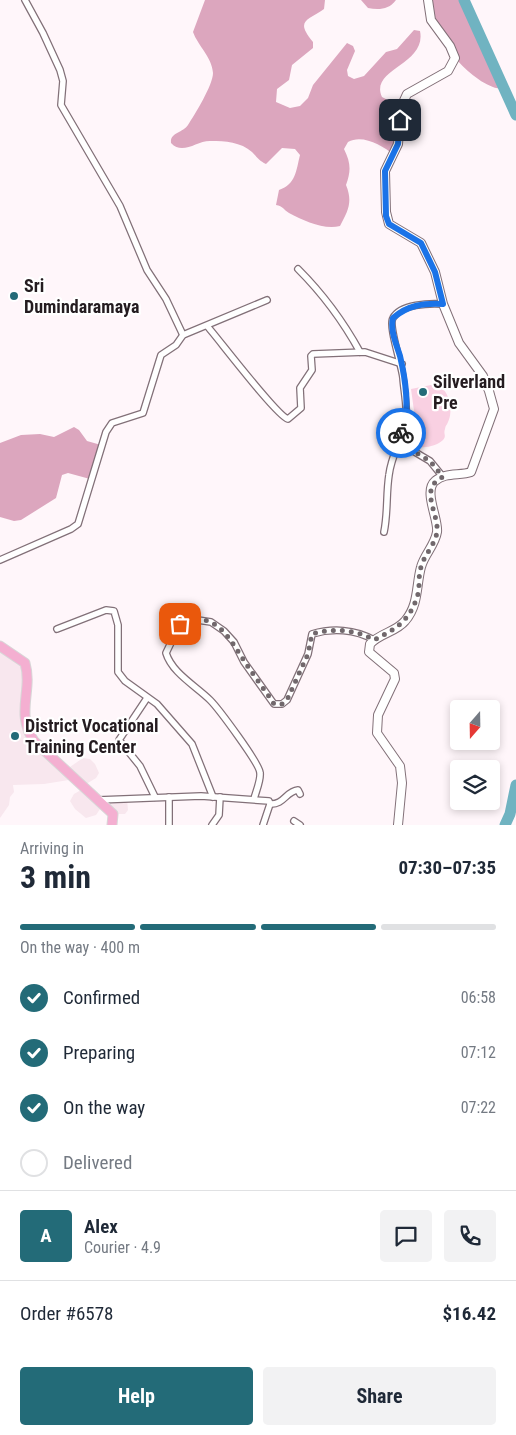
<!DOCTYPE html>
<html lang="en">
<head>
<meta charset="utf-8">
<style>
	:root { --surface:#fff; --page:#f2f2f3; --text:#1f2937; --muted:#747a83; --line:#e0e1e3; --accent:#236b78 }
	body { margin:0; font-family:"Roboto Condensed",sans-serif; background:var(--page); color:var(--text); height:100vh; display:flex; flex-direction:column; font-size:19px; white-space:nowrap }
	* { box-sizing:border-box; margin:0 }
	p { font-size:16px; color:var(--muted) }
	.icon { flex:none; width:28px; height:28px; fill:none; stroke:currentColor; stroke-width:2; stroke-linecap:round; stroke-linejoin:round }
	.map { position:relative; height:825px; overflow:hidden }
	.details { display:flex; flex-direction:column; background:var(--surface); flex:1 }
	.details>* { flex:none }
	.needle { width:32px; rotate:200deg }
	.buttons { position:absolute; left:450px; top:700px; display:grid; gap:10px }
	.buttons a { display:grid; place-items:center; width:50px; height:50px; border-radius:5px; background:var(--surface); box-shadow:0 2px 8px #0003; font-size:25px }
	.pin { position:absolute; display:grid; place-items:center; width:42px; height:42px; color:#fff; margin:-21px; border-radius:10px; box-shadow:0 2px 8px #0006 }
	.courier { position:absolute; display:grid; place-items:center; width:50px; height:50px; margin:-25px; border:4px solid #1a73e8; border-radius:50%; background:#fff; color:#222; box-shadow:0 1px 6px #0007 }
	.headline em { font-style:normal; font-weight:700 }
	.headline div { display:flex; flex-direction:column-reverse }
	.headline { display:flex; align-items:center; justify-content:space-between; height:85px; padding:0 20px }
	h1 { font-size:32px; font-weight:700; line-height:38px }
	.bar { display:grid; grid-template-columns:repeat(4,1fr); gap:8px 5px; align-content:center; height:60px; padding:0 20px }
	.bar i { height:6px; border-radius:4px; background:var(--line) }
	.bar .current { background:var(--accent) }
	.bar p { grid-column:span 4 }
	.line { display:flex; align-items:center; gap:12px; padding:0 20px; border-top:1px solid var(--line) }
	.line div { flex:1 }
	.round { display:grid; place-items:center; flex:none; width:52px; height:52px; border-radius:5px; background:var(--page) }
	ol { padding:0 20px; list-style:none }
	li { display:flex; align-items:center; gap:15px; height:55px }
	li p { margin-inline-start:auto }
	li .icon { padding:5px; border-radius:50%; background:var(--accent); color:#fff; stroke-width:4 }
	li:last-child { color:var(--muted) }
	li i { width:28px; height:28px; border:2px solid var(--line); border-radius:50% }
	.primary-button { display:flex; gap:10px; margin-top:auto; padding:10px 20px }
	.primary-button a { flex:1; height:58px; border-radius:5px; background:var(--accent); color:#fff; font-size:20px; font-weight:700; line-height:58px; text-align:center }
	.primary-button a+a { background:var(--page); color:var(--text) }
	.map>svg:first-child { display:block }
	.built { fill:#f8e7ee }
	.green { fill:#f9d0e2 }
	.forest { fill:#dca6be }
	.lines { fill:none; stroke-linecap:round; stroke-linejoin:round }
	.river { stroke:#70b3c1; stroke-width:11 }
	.minor-casing { stroke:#827078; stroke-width:8 }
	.tertiary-casing { stroke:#827078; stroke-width:10 }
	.primary-casing { stroke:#d8d6d7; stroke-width:11 }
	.minor { stroke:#fff; stroke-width:5.5 }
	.tertiary { stroke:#fff; stroke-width:8 }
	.primary { stroke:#f4afd1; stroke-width:9 }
	.done { stroke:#71686c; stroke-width:5; stroke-dasharray:0 9 }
	.route { stroke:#1a73e8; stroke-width:6 }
	.poi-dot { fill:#236b78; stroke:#fff; stroke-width:2 }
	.labels { text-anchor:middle; stroke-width:4.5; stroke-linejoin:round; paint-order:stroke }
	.poi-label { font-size:18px; font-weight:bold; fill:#241c20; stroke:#fff; text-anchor:start }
</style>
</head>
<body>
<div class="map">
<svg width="516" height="825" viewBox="0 0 516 825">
	<rect width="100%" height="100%" fill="#fff6fa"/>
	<g class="built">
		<polygon points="0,646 22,659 27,731 67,769 83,758 90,759 95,764 99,773 96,778 83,786 75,779 44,784 13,785 14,792 10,797 9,805 0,818"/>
		<polygon points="81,790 98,800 127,799 128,810 125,814 113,814 99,801 100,809 96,815 86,818 75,809 70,801 74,794"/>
	</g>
	<path class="green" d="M436 384C449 389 454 410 448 422 446 427 446 424 445 429 443 434 447 436 443 440 438 445 427 448 421 447L414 438 415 418 411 389Z"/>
	<g class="forest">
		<path d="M205 0H325L324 9C307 21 295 20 313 42V48L292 65 289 80 277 89 276 102 290 108 300 106 308 98 313 85 347 43 353 46 355 51 347 70 348 76 354 79 364 76 386 52 397 49 414 30 420 31C427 65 369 69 382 97L401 107 394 155C382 145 362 134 348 142L344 149C351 163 351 171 346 185 353 202 348 211 340 226 324 230 304 221 289 213 284 210 283 206 276 205L279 190C296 184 296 171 300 155L295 149 282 148 266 164C259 161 257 157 252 152 241 142 225 141 211 141 197 140 183 156 171 143 170 132 183 133 188 125 195 114 213 85 213 73 212 57 198 46 193 32Z"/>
		<path d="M361 0H396C389 10 378 10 368 8Z"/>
		<path d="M428 0H464L503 89C476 88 439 44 431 19 429 13 429 6 428 0Z"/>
		<polygon points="74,427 79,430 87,441 101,445 90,479 68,473 62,475 56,498 21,520 14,521 0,517 0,443 21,435 40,434 54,437"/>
	</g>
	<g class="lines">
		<g class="river">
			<polyline points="464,0 516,115"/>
			<polyline points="505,825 510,814 516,785"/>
		</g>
		<defs>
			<g id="minor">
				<polyline points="25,0 43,33 60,70 63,81 61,105 120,206 147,270 166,299 183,335"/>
				<path d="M298 269C323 294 343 321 360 352"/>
				<path d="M208 327C220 341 277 416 288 419L301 408 300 388 312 370 311 356 313 354 365 352 402 364"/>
				<polyline points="398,442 430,461 443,477"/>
				<path d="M384 532C388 513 386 494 389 475 391 458 399 444 404 428 409 413 404 393 403 378 402 366 388 325 393 318 400 304 430 303 443 304"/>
				<polyline points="0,560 71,529 78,524 106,432 112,423 143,413 161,355 176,345 183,335 267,300"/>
				<polyline points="57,629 106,610 114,611 118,625 118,672 125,681 157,704 192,744 213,797"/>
				<polyline points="147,698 119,740 140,766 155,797"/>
				<path d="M254 799C256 791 261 780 260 773 260 764 218 708 210 700 196 686 172 673 166 653L180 624 191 619 211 622 224 631 234 642 244 662 274 704H282L287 700 308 654 312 634C332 628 355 629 374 640"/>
				<polyline points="98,800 201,796 269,801 270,804 263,825"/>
				<path d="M270 804C284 805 286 791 298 790L300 794"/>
				<polyline points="294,821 300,825"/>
				<polyline points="169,825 169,797"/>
				<polyline points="212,825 219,815 220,797"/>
			</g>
			<path id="tertiary" d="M398 825 402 783 400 766 377 733 378 715 395 679 394 673 369 652 370 644C380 633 396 632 405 621 419 605 416 585 421 567 424 555 435 545 437 532 439 520 423 491 435 481 445 472 460 476 471 472L494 409 489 391 483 376 459 343 443 304 435 272 421 243 389 224 386 212 385 171 398 144 401 107 407 94 448 71 455 58 450 46 431 20 428 0"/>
			<path id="primary" d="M0 646 25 663C33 691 15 713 34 741L113 814 112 825"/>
		</defs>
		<use href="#minor" class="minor-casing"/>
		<use href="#tertiary" class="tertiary-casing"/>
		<use href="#primary" class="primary-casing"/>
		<use href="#minor" class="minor"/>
		<use href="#tertiary" class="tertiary"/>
		<use href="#primary" class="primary"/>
	</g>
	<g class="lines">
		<path class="done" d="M180 624C215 608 229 638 245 662 254 676 265 690 274 704H282L287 700 308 654 312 634C332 628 355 629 374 640 397 628 410 621 418 594 420 586 418 576 421 567 424 555 435 545 437 532 439 513 418 488 443 477L430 461 398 442 401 433"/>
		<path class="route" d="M400 120 398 144 385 171 386 216 389 224 421 243 435 272 443 304C424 303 408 305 393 318 390 330 396 343 400 356 405 377 411 413 401 433"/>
	</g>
	<g class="poi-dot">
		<circle cx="14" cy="296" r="5"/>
		<circle cx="423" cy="392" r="5"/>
		<circle cx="15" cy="736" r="5"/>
	</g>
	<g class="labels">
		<g class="poi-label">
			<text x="24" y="292">Sri<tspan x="24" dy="21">Dumindaramaya</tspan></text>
			<text x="433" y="388">Silverland<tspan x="433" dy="21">Pre</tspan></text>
			<text x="25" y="732">District Vocational<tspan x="25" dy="21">Training Center</tspan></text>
		</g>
	</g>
</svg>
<div class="buttons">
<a><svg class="needle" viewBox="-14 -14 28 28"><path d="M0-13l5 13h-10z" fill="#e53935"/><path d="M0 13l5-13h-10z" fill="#747a83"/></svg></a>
<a><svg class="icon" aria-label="layers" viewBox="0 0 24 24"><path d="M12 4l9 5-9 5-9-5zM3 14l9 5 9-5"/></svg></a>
</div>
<div class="pin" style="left:180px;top:624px;background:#ea580c"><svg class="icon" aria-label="bag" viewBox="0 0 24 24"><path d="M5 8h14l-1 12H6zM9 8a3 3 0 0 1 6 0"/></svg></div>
<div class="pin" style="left:400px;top:120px;background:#1f2937"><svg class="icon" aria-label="home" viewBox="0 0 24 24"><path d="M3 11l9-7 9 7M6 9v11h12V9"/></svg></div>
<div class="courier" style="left:401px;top:433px"><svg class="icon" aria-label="bike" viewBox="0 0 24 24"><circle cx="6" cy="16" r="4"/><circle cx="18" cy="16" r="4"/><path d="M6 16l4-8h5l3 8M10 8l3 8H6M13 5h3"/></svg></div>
</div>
<section class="details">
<div class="headline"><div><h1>3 min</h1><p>Arriving in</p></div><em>07:30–07:35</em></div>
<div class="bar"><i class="current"></i><i class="current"></i><i class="current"></i><i></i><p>On the way · 400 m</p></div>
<ol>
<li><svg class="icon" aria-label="check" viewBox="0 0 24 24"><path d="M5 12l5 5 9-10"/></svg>Confirmed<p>06:58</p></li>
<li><svg class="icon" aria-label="check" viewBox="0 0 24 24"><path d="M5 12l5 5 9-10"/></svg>Preparing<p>07:12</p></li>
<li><svg class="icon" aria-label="check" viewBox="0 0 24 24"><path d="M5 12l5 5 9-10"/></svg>On the way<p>07:22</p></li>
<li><i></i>Delivered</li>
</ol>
<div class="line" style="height:90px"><b class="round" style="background:var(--accent);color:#fff">A</b><div><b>Alex</b><p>Courier · 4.9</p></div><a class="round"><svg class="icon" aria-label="chat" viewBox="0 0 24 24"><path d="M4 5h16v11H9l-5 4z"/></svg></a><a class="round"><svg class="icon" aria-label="phone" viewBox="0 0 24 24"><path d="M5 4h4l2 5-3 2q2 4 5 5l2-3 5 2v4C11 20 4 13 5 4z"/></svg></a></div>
<div class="line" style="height:65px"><div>Order #6578</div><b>$16.42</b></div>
<div class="primary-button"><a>Help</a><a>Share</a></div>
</section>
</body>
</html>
